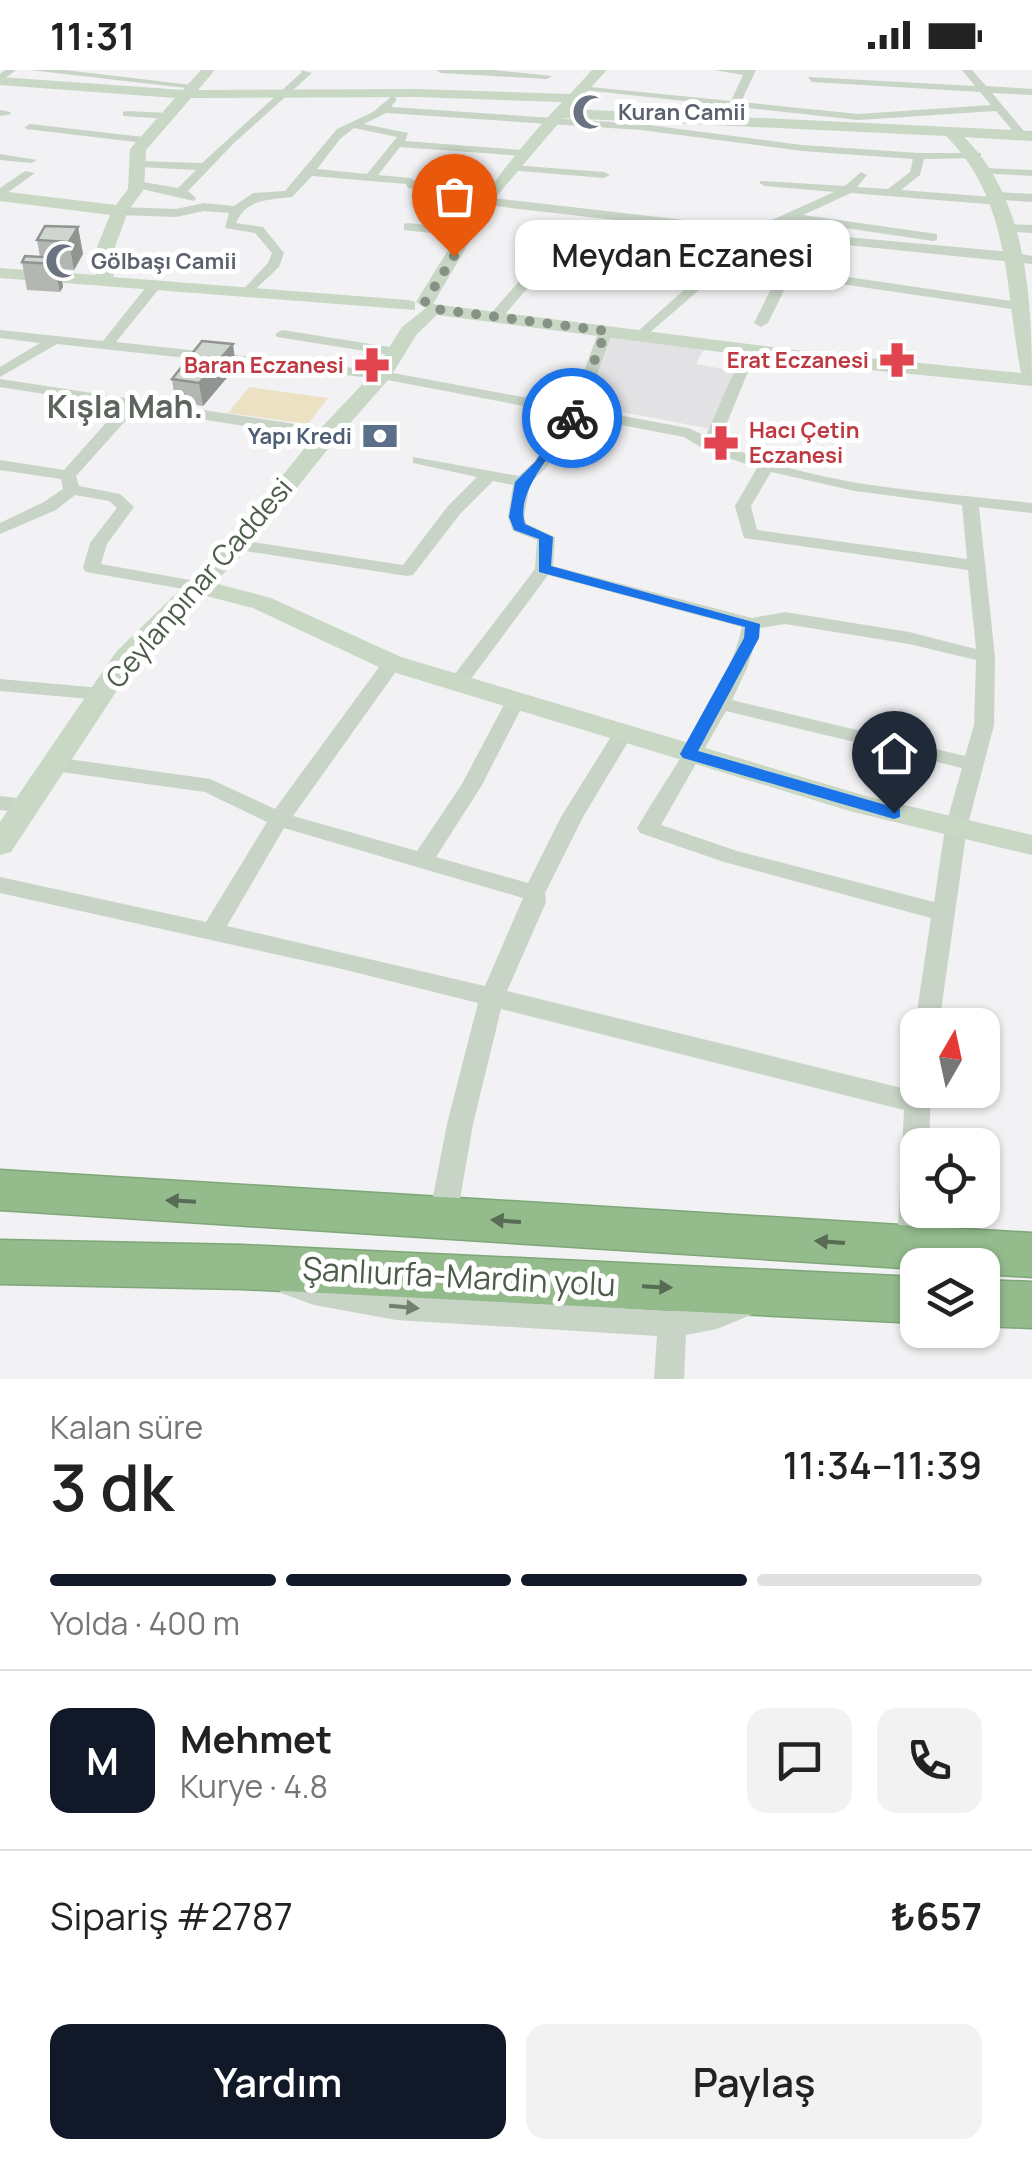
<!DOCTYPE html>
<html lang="tr">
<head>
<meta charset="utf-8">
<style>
	:root { --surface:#fff; --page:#f2f2f2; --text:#222; --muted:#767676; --line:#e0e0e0; --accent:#111827 }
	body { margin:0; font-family:Manrope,sans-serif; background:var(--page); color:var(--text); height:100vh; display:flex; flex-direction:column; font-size:38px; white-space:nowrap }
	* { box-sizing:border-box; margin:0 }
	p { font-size:32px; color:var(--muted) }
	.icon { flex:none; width:55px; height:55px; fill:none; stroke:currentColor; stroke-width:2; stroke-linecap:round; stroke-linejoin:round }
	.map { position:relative; height:1309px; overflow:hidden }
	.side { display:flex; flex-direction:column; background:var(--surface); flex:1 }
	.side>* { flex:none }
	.needle { width:65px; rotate:9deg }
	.controls { position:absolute; left:900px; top:938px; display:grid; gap:20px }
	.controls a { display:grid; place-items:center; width:100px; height:100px; border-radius:20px; background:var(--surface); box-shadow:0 2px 8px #0004; font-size:50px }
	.pin { position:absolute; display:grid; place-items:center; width:85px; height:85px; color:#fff; margin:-102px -42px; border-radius:50% 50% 50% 0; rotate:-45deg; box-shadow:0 0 10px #0007 }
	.pin .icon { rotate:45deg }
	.courier { position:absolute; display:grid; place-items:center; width:100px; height:100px; margin:-50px; border:8px solid #1a73e8; border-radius:50%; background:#fff; color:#222; box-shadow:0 2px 12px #0007 }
	.bubble { position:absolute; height:70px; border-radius:20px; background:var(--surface); box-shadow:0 2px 8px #0004; font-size:32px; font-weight:600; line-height:70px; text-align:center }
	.overview em { font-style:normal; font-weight:600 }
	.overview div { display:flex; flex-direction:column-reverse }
	.overview { display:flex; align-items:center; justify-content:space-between; height:170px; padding:0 50px }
	h1 { font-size:65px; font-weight:600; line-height:75px }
	.bar { display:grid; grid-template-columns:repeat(4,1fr); gap:15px 10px; align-content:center; height:120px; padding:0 50px }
	.bar i { height:12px; border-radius:8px; background:var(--line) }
	.bar .current { background:var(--accent) }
	.bar p { grid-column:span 4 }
	.line { display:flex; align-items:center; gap:25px; padding:0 50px; border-top:2px solid var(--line) }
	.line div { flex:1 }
	.round { display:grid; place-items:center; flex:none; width:105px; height:105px; border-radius:20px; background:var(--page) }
	.primary-button { display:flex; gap:20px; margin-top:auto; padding:20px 50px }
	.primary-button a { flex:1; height:115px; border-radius:20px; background:var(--accent); color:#fff; font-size:40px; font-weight:600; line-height:115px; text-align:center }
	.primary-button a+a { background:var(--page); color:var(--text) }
	.status { display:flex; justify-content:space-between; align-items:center; height:70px; padding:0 50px; background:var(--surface); direction:ltr }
	.status svg { height:28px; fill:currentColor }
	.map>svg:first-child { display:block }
	.education { fill:#e2e2e4 }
	.green { fill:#ece1c3 }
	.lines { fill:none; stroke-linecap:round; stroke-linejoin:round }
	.highway-casing { stroke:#7ea778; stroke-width:3 }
	.street { fill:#c8d4c6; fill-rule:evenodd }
	.secondary { fill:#c8d8c5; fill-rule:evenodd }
	.highway { fill:#93bb8c; fill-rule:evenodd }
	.wall { fill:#b2b7b2 }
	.shaded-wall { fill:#919591 }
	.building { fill:#cfd5cf; stroke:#919591; stroke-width:2.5 }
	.oneway { fill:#586b54 }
	.oneway2 { fill:#72816f }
	.route { fill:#1a73e8 }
	.done { stroke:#879185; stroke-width:10; stroke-dasharray:0 18 }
	.labels { text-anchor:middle; stroke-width:10; stroke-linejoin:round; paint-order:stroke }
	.far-worship-label { font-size:22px; font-weight:bold; fill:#5b616d; stroke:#fff; text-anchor:start }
	.far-health-label { font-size:22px; font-weight:bold; fill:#be3a42; stroke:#fff; text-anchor:end }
	.far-service-label { font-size:22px; font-weight:bold; fill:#4e5e75; stroke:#fff; text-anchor:end }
	.street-label { font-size:28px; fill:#4d5d4a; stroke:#fff }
	.far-district-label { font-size:32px; font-weight:bold; fill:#5e655e; stroke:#fff }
	.near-street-label { font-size:32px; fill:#4d5d4a; stroke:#fff }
</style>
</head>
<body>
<div class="status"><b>11:31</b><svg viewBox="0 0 49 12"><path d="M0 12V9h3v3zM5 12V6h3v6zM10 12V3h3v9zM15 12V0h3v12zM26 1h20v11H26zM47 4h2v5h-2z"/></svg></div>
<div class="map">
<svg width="1032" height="1309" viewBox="0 0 1032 1309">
	<rect width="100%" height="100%" fill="#f2f1f3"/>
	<polygon class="education" points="612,266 704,279 696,294 733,301 711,359 591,336 588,330"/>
	<polygon class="green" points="249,317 328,328 308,354 228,343"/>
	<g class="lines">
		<defs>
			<g id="highway">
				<polygon points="0,1100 1032,1163 1032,1207 982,1204 982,1195 918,1195 918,1199 0,1140"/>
				<polygon points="0,1170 242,1175 918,1207 918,1253 242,1219 0,1214"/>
				<polygon points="982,1210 1032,1212 1032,1258 982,1256"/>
			</g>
		</defs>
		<use href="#highway" class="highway-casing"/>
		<g class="street">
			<polygon points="5,0 16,0 0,12 0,4"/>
			<polygon points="30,0 65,0 200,16 195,19"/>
			<polygon points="300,0 312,3 235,72 188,121 196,128 194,131 133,117 133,113 137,111 178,118 196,100 139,97 133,94 139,91 202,93 302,2"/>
			<polygon points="436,0 494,0 552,6 547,9 441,3"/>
			<polygon points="714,0 756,0 741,32 858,44 991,35 980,22 812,12 808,7 975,16 962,0 972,0 986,16 1032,19 1032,25 992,23 1028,66 1019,68 996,41 858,50 575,19 580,16 731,31 743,5"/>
			<path d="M392 26 397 29 391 37 641 54 802 75 919 83H981V87L977 88 924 89 920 105 901 120 992 127 997 122 1032 124V132L1003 130 998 135 851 123 803 145 937 164V170L933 171 791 150 770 160 1011 182 1032 186V194L759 166 726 196 784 202 807 201 1018 232 1025 236 1018 240 807 209 789 210 768 253 761 257 754 253 776 209 719 203 641 270 634 266 636 263 705 201 589 188 577 195 542 201 500 250 488 247 533 195 568 189 587 180 713 194 746 165 485 135 480 129 408 118 406 114 312 106 292 127C269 130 247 128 236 153L263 157 284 183 279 197 247 227 240 223 268 193 272 183 255 163 225 158 229 143 204 141 176 147 120 145 114 141 120 137 176 139 204 133 234 136 253 123 285 121 337 59 373 42ZM386 43 641 60 802 81 913 89 910 102 888 119 857 117 867 105 861 102 845 116 761 111 759 113 765 116 834 122 754 158 493 128 488 123 417 113 411 108 378 105 400 77 522 86 528 83 522 80 405 71 408 63 364 54ZM354 58 397 67 367 104 317 99 340 69Z"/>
			<polygon points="0,40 10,42 11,44 0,46"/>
			<polygon points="127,41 169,43 174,46 169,49 123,46 123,42"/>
			<polygon points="30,54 144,67 149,70 144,73 26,59 25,57"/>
			<polygon points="0,84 37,90 31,93 0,90"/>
			<polygon points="511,95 604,102 610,105 604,108 507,100 505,98"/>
			<polygon points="985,98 1032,100 1032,106 981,103 981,99"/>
			<polygon points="25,101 35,103 0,128 0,118"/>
			<polygon points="408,153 469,159 475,163 469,167 404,160 404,154"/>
			<polygon points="1005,154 1032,155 1032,163 1001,161 1001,155"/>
			<path d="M155 211 162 215 116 272 382 301 571 336 599 261 611 258 613 261 585 339 688 358 706 366 743 280 755 277 757 280 719 372C815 418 929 421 1032 433V443L979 437 995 587 994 655 967 758 939 955H918V960L915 955 931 848 724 792 640 763 637 758C674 695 726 627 742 557L548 505 465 617 458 619 448 613 535 499 537 470 513 461 508 447 513 415 493 411 460 444 413 505 407 506 239 480 230 475 239 470 403 495 448 436 477 407 413 393V387L519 406 534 392 566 344 382 309 57 274 0 307V297L40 273 0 268V260L103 271 150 212ZM580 347 684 367 704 379 757 398 735 436 744 468 968 500 976 579 909 562 785 542 752 548 553 496 555 467 527 454 524 447 530 413 546 398ZM771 402 855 421 962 435 967 489 757 460 751 436ZM785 554 909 574 976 590 974 655 965 686 732 630 747 598 760 558ZM726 641 962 698 945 758 934 832 737 781 661 755Z"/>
			<polygon points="282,260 396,278 403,282 396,286 277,267 275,264"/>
			<polygon points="0,309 328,359 336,364 328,369 136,339 76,406 79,416 120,424 134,437 107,474 101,494 201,512 204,516 201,520 195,521 86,502 83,498 90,473 117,438 109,431 75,425 56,440 0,464 0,453 44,432 63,419 61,409 0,400 0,390 64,400 121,336 0,317"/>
			<path d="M392 587 402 593 293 746 417 781 462 714 508 627H522L525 631 482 715 436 787 528 813 561 747 617 657H631L634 662 583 747 545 823 546 832 507 921 906 1019 909 1013 918 1010V1020H931L929 1075H918V1140H926L925 1177 921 1186 911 1189 901 1186 897 1177 904 1040 501 939 473 1054 457 1147 453 1155 443 1159 433 1155 429 1147 447 1054 478 933 342 899 0 823V807L206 852 267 752 205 722 54 701 47 699 44 694 47 689 54 687 210 709 275 739 385 589ZM284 758 523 828 485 916 227 856Z"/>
			<polygon points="0,609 101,618 111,624 101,630 0,621"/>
			<polygon points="0,726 26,729 37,736 26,743 0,740"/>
			<polygon points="291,1201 314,1209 396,1224 672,1241 716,1233 746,1221 756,1225 760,1234 756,1243 717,1259 686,1265 684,1309 654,1309 657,1266 396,1250 314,1235 281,1223 277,1214 281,1205"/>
		</g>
		<path class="secondary" d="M201 0H215L198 20 417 19 570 24 592 0H607L571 39 1032 61V71L964 67C1028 130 1032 231 1032 316L819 295 437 245 417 264 389 309 336 369 247 480 214 513 271 528 401 587 866 726 1032 765V785L853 742 383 599 253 538 202 525 135 593 11 782 0 785V752L116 582 231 470 320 359 374 302 402 257 426 238 416 232C463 155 500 97 562 32L417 27 191 28 146 80 144 119 128 141 115 177 119 191 113 207 408 230 415 232V240L0 208V198L95 205 102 191 97 177 110 145 0 131V121L116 135 128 119 130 79 175 28 0 15V7L183 20ZM563 48 946 66C1012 132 1004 217 1021 303L819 283 433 234 495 128Z"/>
		<use href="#highway" class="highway"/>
	</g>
	<g class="wall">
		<polygon points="78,157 83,184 74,200 60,199 63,217 60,222 27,220 22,192 40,187 37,170"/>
		<polygon points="236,297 203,336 175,332 172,309"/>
	</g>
	<g class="shaded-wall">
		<polygon points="78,157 83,184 74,200 69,172"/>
		<polygon points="58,188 63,217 60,222 54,194"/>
		<polygon points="233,274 236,297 203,336 199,313"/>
	</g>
	<g class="building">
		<polygon points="45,156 78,157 69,172 37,170"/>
		<polygon points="25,186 58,188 54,194 22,192"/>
		<polygon points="202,271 233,274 199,313 172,309"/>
	</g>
	<defs><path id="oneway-solid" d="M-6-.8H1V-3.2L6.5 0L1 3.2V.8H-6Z" transform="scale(2.5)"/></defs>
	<g class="oneway">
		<use href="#oneway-solid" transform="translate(181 1131) rotate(-177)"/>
		<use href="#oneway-solid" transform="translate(506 1151) rotate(-176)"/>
		<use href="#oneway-solid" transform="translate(830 1172) rotate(-176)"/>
		<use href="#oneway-solid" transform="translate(657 1217) rotate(3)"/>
	</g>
	<use class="oneway2" href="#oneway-solid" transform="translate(404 1237) rotate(5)"/>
	<path class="route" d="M567 346 578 348C559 376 514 420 525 454L553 467 551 496 760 554 759 568 698 681 900 739V747L894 749 683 688 680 684 744 568 745 557 539 502V469L514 460 509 447 515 412 535 392Z"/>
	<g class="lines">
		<polyline class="done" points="454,186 425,232 435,239 606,261 572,348"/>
	</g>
	<defs>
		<symbol id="mosque-bare" viewBox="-9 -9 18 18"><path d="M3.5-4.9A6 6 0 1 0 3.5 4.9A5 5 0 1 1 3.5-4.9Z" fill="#6b7280" stroke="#fff" stroke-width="2.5" paint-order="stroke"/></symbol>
		<symbol id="pharmacy-bare" viewBox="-9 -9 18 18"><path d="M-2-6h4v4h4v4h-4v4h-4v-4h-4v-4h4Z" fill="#e0444e" stroke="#fff" stroke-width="2.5" paint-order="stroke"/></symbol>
		<symbol id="bank-bare" viewBox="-9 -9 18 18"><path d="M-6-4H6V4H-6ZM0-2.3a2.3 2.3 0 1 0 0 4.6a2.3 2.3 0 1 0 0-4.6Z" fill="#5c6f8a" stroke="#fff" stroke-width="2.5" paint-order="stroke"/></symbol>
	</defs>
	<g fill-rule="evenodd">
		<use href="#mosque-bare" x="565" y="17" width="50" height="50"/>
		<use href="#mosque-bare" x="38" y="166" width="50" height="50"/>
		<use href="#pharmacy-bare" x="872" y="265" width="50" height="50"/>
		<use href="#pharmacy-bare" x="347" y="270" width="50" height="50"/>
		<use href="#bank-bare" x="355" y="341" width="50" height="50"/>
		<use href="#pharmacy-bare" x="696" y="348" width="50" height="50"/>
	</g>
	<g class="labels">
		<g class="far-worship-label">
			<text x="618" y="50">Kuran Camii</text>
			<text x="91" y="199">Gölbaşı Camii</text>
		</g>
		<g class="far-health-label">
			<text x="869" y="298">Erat Eczanesi</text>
			<text x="344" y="303">Baran Eczanesi</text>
			<text x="749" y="368" text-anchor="start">Hacı Çetin<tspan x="749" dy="25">Eczanesi</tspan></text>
		</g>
		<g class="far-service-label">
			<text x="352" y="374">Yapı Kredi</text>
		</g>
		<g class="street-label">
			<text transform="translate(199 513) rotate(-49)" y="10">Ceylanpınar Caddesi</text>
		</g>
		<g class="far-district-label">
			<text x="125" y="348">Kışla Mah.</text>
		</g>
		<g class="near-street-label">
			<text transform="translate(459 1207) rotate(3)" y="11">Şanlıurfa-Mardin yolu</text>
		</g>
	</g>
</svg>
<div class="controls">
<a><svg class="needle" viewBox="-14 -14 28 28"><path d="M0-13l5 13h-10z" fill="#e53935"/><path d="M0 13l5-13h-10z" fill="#767676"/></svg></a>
<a><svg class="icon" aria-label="locate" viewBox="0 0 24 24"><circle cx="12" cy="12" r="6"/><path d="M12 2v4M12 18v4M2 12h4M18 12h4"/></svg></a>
<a><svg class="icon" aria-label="layers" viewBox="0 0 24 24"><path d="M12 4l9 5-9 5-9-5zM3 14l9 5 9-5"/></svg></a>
</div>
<div class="pin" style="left:454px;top:186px;background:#ea580c"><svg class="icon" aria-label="bag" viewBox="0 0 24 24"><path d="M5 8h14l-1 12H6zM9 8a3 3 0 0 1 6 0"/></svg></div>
<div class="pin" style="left:894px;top:743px;background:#1f2937"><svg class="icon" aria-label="home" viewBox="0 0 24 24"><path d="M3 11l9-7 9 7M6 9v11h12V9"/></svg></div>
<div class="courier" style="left:572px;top:348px"><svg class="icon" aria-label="bike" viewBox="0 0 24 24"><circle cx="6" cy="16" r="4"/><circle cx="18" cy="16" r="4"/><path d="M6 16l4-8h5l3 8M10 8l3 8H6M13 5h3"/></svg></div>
<div class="bubble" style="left:515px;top:150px;width:335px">Meydan Eczanesi</div>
</div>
<section class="side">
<div class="overview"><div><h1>3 dk</h1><p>Kalan süre</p></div><em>11:34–11:39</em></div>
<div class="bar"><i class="current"></i><i class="current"></i><i class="current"></i><i></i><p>Yolda · 400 m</p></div>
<div class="line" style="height:180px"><b class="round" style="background:var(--accent);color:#fff">M</b><div><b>Mehmet</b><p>Kurye · 4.8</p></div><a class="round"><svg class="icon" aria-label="chat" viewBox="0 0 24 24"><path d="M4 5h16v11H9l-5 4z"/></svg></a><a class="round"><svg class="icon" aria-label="phone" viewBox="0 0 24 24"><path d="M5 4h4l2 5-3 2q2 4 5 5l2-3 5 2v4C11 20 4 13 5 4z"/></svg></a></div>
<div class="line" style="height:130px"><div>Sipariş #2787</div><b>₺657</b></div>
<div class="primary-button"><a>Yardım</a><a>Paylaş</a></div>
</section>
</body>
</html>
